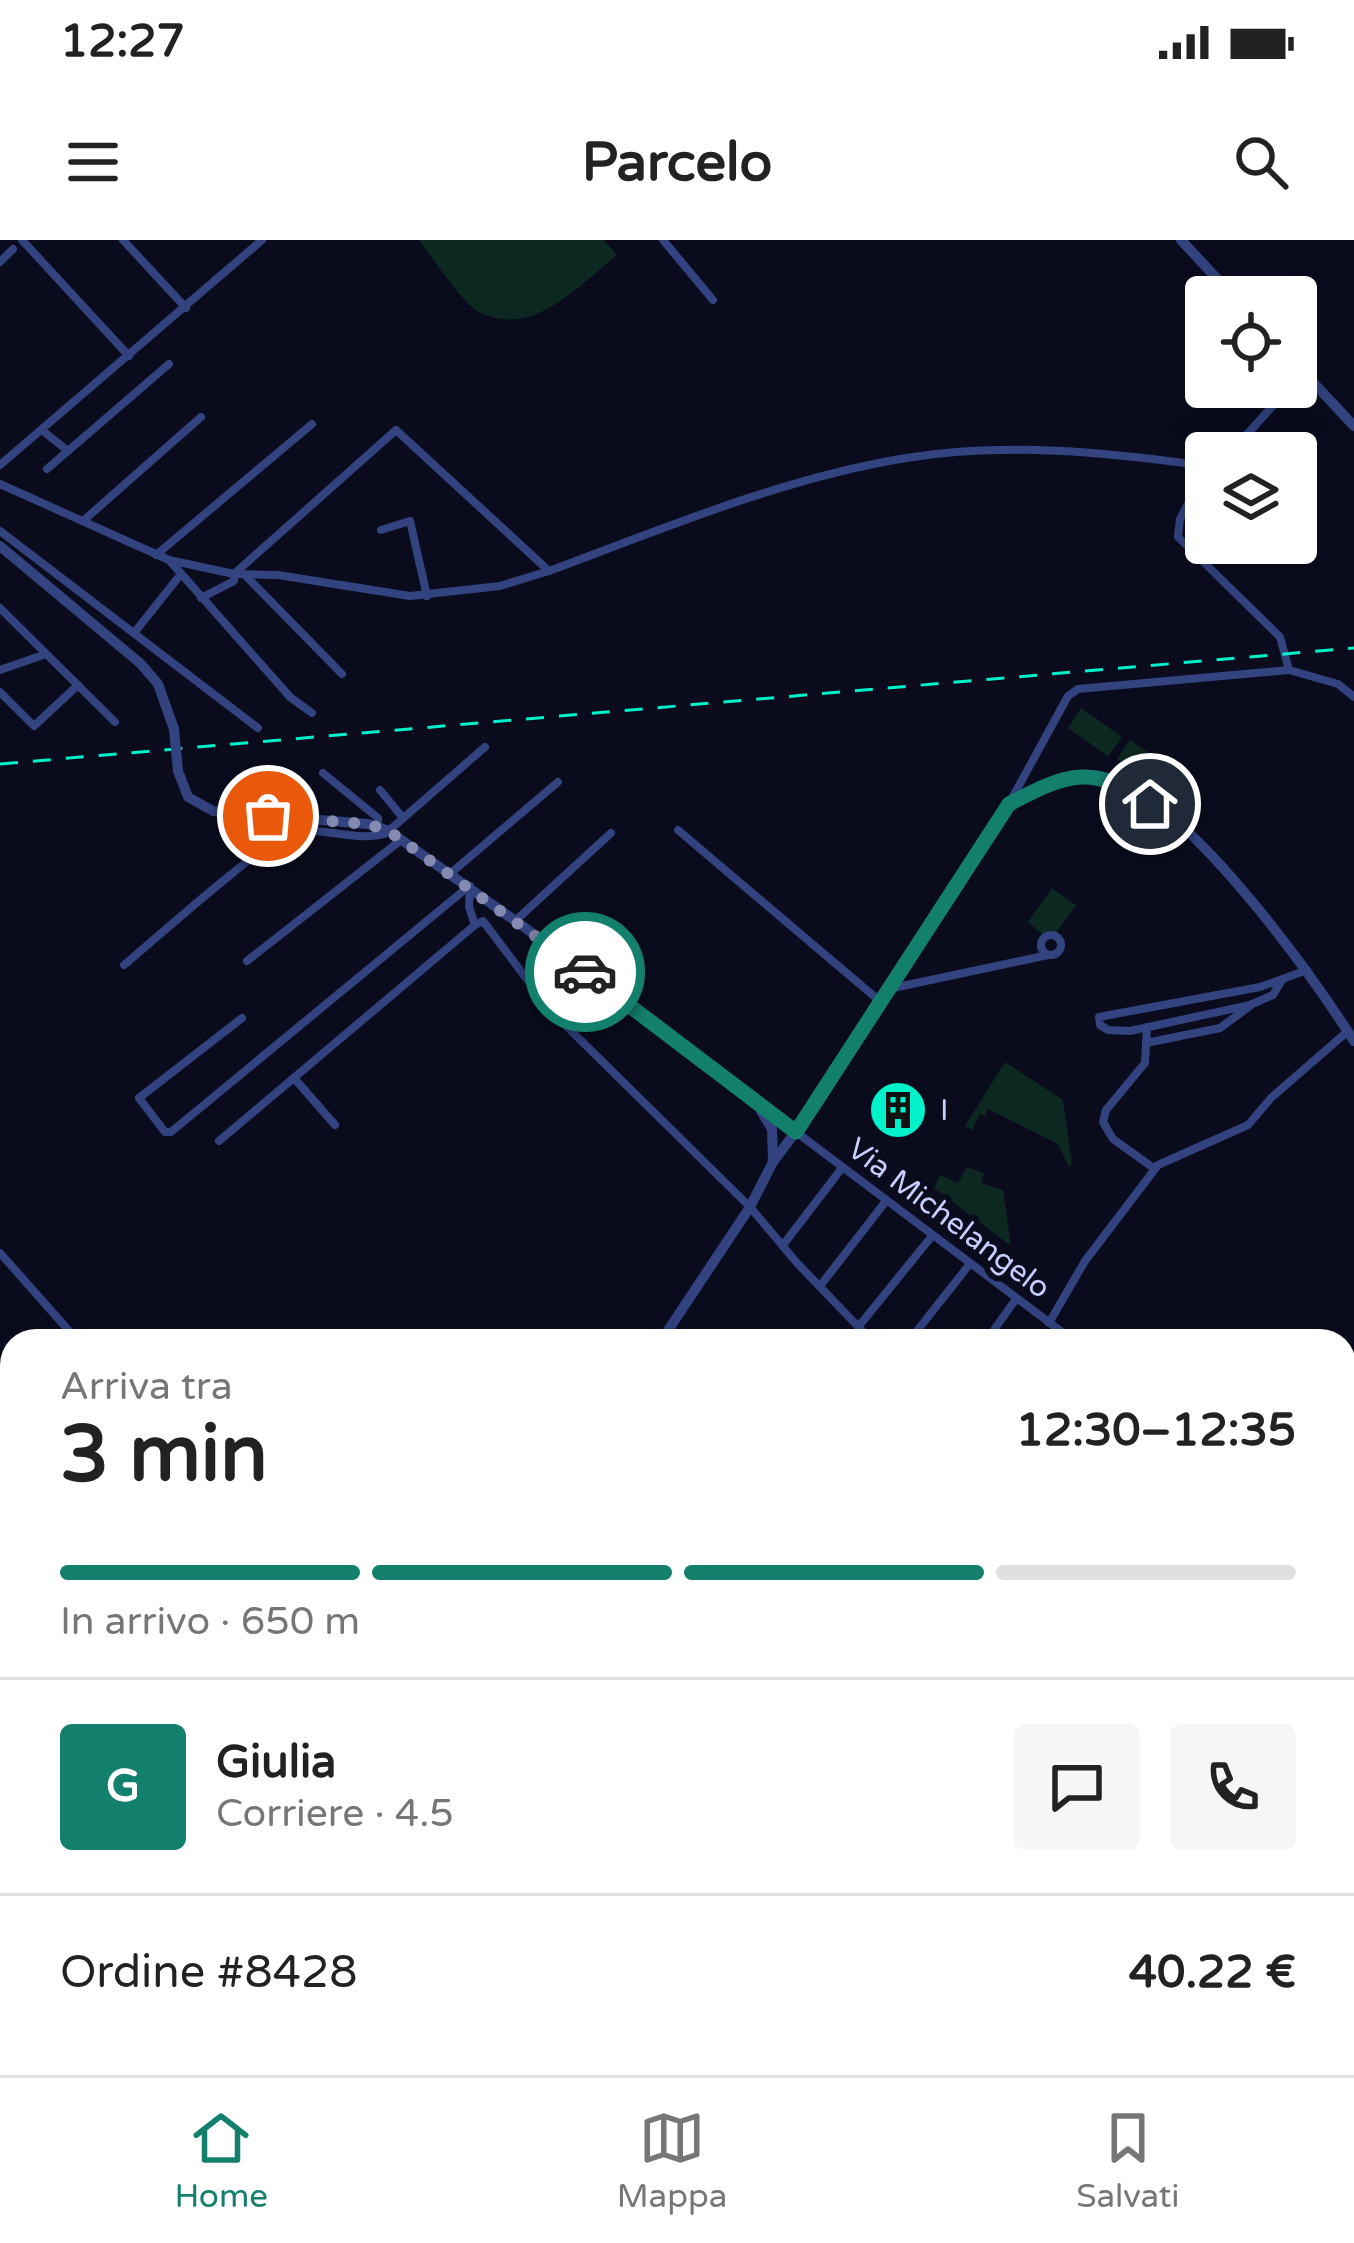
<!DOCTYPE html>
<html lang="it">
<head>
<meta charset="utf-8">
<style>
	:root { --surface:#fff; --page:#f6f6f6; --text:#222; --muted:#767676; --line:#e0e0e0; --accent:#13806e }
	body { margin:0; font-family:"Varela Round",sans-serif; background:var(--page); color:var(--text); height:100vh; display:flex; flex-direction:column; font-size:45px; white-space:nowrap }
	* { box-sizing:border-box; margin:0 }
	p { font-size:39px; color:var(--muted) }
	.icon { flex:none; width:66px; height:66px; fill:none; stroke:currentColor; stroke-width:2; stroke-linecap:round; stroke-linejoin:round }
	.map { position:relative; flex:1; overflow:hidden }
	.sheet { position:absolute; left:0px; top:1089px; width:1356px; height:747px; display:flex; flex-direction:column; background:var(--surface); border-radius:36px 36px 0 0; box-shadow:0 6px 30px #0003 }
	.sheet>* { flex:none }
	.fabs { position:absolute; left:1185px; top:36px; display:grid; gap:24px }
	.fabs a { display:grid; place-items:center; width:132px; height:132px; border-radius:12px; background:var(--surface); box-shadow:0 6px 30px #0003; font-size:60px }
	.pin { position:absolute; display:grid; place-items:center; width:102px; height:102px; color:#fff; margin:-51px; border:6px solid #fff; border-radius:50%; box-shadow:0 3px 12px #0007 }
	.courier { position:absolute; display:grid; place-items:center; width:120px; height:120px; margin:-60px; border:9px solid #13806e; border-radius:50%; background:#fff; color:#222; box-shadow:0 3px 15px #0007 }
	.head em { font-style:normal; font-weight:700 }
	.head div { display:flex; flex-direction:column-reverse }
	.head { display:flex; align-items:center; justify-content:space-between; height:204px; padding:0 60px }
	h1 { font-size:78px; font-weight:700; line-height:90px }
	.bar { display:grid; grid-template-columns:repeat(4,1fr); gap:18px 12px; align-content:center; height:144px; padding:0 60px }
	.bar i { height:15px; border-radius:9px; background:var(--line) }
	.bar .current { background:var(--accent) }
	.bar p { grid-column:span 4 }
	.line { display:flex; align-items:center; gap:30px; padding:0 60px; border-top:3px solid var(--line) }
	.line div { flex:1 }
	.round { display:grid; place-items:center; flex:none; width:126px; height:126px; border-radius:12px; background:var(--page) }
	.status { display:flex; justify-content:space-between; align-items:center; height:84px; padding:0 60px; background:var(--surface); direction:ltr }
	.status svg { height:33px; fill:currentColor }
	header { display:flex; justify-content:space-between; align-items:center; height:156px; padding:0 60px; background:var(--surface); font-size:54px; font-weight:700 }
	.tabs { display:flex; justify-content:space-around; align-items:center; height:168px; border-top:3px solid var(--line); background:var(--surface); font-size:33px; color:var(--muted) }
	.tabs a { display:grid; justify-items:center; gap:6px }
	.tabs .current { color:var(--accent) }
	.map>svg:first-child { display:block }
	.green { fill:#0d2820 }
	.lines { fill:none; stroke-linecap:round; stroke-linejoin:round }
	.canal { stroke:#082b3f; stroke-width:9 }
	.minor { stroke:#324380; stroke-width:8 }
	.tertiary { stroke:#324380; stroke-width:10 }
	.rail { stroke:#00f2cb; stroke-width:3; stroke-dasharray:18 15; stroke-linecap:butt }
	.tertiary-bridge { stroke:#324380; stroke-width:10 }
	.done { stroke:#858bb0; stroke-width:12; stroke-dasharray:0 21.6 }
	.route { stroke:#13806e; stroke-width:15 }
	.labels { text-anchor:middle; stroke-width:12; stroke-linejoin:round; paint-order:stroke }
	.poi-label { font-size:30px; fill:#c7cfff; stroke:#0a0c1e; text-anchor:start }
	.street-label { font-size:30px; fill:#c7cfff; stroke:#0a0c1e }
</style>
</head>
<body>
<div class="status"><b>12:27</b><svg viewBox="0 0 49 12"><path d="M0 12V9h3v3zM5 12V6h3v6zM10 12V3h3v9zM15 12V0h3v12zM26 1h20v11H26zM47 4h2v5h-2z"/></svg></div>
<header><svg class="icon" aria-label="menu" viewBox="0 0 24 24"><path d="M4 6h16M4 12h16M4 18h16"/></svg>Parcelo<svg class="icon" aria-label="search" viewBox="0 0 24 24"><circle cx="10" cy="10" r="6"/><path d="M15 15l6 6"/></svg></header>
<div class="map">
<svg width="1354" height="1835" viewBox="0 0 1354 1835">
	<rect width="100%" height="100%" fill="#0a0c1e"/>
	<g class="green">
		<path d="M419 0H604L617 15C578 46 533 99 479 72 462 63 432 17 419 0Z"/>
		<polygon points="1081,468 1122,497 1108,516 1068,488"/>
		<polygon points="1130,500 1167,525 1153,544 1117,519"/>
		<polygon points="1052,648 1076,665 1055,694 1043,695 1028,682"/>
		<polygon points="1005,822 1063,860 1072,923 1069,927 1058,904 988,869 985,876 979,874 973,890 965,886"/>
		<polygon points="967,927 984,933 981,943 1003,950 1011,1006 934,948 940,935 958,943"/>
	</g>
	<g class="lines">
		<polyline class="canal" points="0,1818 8,1835"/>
		<g class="minor">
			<polyline points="22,0 129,116"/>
			<polyline points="123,0 186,68"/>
			<polyline points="663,0 713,60"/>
			<polyline points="0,22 13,9"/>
			<polyline points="43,191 68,211"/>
			<polyline points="1230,213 1290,147"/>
			<polyline points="0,225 262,0"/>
			<polyline points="47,229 169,124"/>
			<polyline points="1206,229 1180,279 1178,297 1280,397 1289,430"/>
			<polyline points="0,244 169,320 234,334 278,335 410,356 500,346 549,331 396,190 234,334 234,341 201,358"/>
			<polyline points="83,281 201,177"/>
			<polyline points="381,290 410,281 427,356"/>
			<polyline points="0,291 258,488"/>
			<polyline points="156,315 312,184"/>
			<polyline points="170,321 290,457 312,473"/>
			<path d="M549 331C665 288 783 238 906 218 1005 202 1107 212 1206 226"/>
			<polyline points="245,335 342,434"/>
			<polyline points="0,368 115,482"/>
			<polyline points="134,393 181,334"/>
			<polyline points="0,430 46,414"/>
			<polyline points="0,452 34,486 78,445"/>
			<polyline points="323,533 378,578 378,587"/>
			<polyline points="380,550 403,578"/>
			<polyline points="1010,562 1068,456 1078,449 1289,430 1338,444 1354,457"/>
			<polyline points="678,590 882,763"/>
			<polyline points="451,633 558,542"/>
			<polyline points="515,681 611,593"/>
			<polyline points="475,685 483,681 551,771 750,967 797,1023 872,1101"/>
			<circle cx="1051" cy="705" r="10"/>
			<polyline points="247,721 401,600"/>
			<path d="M124 725C153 701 266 599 292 593 323 586 356 602 385 594L485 507"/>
			<polyline points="1282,740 1273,755 1250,765 1130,791 1108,790 1100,785 1099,777 1260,747 1307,730"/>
			<polyline points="893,748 1048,715"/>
			<polyline points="242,778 139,858 165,892 171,892 468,647"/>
			<polyline points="1147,787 1145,823 1106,870 1103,882 1113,899 1155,929"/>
			<polyline points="1146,803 1220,788 1250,766"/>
			<polyline points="294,838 335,885"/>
			<polyline points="796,892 1074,1101"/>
			<polyline points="219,901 475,685 469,667 470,646"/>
			<polyline points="783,1005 842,928"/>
			<polyline points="0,1013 78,1101"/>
			<polyline points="820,1046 886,961"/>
			<polyline points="1049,1083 1085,1021 1158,925 1248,885 1271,858 1348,791"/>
			<polyline points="859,1086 932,996"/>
			<polyline points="909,1101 969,1025"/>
			<polyline points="986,1101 1016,1059"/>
			<polyline points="1344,1146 1354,1138"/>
			<polyline points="1344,1228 1354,1237"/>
			<polyline points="0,1300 12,1284"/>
			<polyline points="1344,1301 1354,1308"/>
			<polyline points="1344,1357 1354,1348"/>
			<polyline points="1344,1453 1354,1452"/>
			<polyline points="1344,1552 1354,1565"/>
			<polyline points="1344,1654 1353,1665 1344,1673"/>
			<polyline points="1344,1756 1354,1748"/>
			<polyline points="714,1824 723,1835"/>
			<polyline points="846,1824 869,1835"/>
			<polyline points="989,1824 1002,1835"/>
			<polyline points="1135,1824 1143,1835"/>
			<polyline points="1251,1824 1255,1830 1262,1824"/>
			<polyline points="827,1835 830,1824"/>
			<polyline points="952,1835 961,1824"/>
			<polyline points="1160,1835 1177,1824"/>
			<polyline points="1198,1835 1199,1824"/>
			<polyline points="1344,1835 1354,1825"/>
		</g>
		<g class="tertiary">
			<polyline points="1181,0 1234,57"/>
			<polyline points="1296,124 1354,186"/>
			<polyline points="0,306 141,424 158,444 174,489"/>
			<polyline points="178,531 188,557 213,571 368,584 389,591 580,727 796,892"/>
			<polyline points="761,871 772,889 773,921"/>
			<path d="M661 1101 750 967 773 922 821 858 1009 564C1037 549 1072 529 1105 537 1186 558 1309 731 1354 801"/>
			<polyline points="206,1835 216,1824"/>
		</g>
		<polyline class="rail" points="0,524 1354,408"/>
		<polyline class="tertiary-bridge" points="174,489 178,531"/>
	</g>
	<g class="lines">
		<polyline class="done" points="268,576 368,584 389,591 585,732"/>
		<path class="route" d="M585 732 796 892 1009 564C1070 532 1092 524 1150 564"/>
	</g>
	<defs>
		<symbol id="building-disc" viewBox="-11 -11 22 22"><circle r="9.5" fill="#00f2cb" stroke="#0a0c1e"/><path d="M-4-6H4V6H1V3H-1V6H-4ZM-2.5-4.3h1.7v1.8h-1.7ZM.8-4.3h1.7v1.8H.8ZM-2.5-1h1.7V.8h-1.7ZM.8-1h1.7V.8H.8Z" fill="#111"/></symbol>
	</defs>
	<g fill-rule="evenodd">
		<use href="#building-disc" x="865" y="837" width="66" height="66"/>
	</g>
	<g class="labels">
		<g class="poi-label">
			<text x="940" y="880">I</text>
		</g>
		<g class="street-label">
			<text transform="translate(949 978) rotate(37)" y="10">Via Michelangelo</text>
		</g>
	</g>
</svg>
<div class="fabs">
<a><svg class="icon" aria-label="locate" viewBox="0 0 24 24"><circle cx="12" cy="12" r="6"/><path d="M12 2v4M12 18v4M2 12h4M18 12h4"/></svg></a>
<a><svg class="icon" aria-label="layers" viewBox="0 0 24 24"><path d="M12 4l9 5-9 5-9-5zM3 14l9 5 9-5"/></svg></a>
</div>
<div class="pin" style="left:268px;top:576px;background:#ea580c"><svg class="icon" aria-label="bag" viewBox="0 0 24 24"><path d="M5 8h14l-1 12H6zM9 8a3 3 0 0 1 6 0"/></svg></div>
<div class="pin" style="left:1150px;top:564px;background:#1f2937"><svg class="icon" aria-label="home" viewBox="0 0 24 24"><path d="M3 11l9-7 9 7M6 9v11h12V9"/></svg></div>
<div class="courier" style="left:585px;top:732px"><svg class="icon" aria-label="car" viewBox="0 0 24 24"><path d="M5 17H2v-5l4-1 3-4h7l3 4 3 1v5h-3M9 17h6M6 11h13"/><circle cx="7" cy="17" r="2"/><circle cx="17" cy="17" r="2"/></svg></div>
<section class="sheet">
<div class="head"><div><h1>3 min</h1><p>Arriva tra</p></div><em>12:30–12:35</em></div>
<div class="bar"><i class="current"></i><i class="current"></i><i class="current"></i><i></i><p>In arrivo · 650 m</p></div>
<div class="line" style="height:216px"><b class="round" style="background:var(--accent);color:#fff">G</b><div><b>Giulia</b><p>Corriere · 4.5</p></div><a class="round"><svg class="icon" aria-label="chat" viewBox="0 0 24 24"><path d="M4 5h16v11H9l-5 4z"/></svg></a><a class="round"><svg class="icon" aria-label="phone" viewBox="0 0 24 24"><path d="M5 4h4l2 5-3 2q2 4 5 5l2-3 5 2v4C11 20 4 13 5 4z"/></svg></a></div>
<div class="line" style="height:156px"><div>Ordine #8428</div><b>40.22 €</b></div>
</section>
</div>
<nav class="tabs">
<a class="current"><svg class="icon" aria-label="home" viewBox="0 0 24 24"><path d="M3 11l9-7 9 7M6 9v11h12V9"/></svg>Home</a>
<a><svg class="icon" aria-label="map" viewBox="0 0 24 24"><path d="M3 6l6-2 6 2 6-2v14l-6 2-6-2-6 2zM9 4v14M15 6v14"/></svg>Mappa</a>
<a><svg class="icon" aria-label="saved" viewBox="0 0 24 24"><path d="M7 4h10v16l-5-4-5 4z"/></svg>Salvati</a>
</nav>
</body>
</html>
